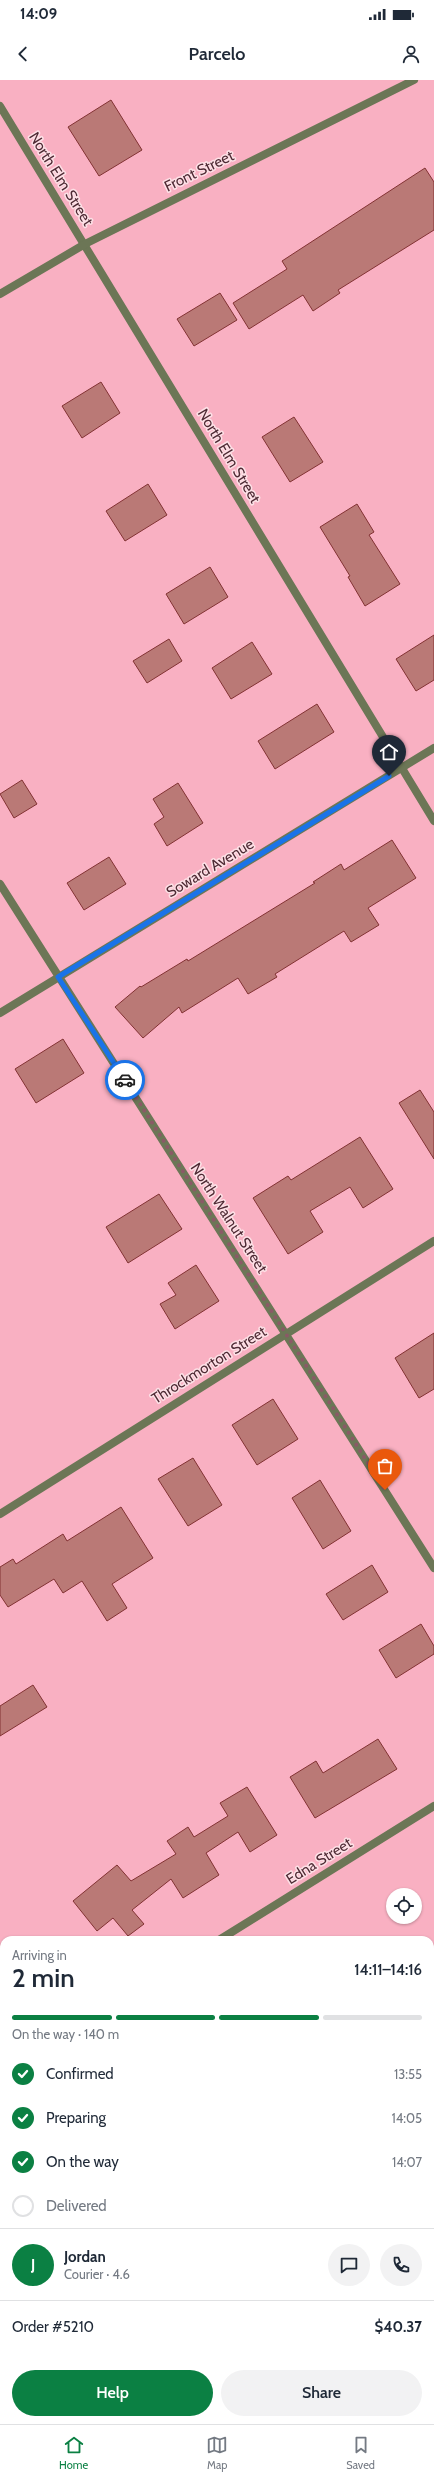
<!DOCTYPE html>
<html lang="en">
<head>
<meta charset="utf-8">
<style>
	:root { --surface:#fff; --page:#f2f2f3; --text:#1f2937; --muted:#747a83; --line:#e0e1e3; --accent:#0b8043 }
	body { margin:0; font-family:Cabin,sans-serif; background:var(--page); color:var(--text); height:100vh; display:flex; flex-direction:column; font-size:15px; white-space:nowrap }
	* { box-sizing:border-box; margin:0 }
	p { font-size:13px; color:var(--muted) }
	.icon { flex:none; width:22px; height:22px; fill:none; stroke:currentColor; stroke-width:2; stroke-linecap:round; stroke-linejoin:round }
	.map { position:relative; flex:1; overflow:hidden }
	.panel { position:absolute; left:0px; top:1856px; width:434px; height:488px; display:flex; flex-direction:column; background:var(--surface); border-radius:12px 12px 0 0; box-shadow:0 1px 3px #0004 }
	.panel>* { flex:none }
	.controls { position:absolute; left:386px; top:1808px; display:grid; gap:8px }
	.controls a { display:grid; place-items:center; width:36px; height:36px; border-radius:50%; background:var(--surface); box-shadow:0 1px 3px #0004; font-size:20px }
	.pin { position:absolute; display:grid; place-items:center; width:34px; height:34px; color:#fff; margin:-41px -17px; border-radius:50% 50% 50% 0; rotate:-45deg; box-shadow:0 0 4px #0007 }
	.pin .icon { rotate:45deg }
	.courier { position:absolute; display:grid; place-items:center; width:40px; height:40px; margin:-20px; border:3px solid #1a73e8; border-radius:50%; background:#fff; color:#222; box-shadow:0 1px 5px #0007 }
	.headline em { font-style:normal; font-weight:600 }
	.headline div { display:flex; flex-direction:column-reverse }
	.headline { display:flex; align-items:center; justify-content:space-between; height:68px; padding:0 12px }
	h1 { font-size:26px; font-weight:600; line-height:30px }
	.bar { display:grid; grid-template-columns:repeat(4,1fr); gap:6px 4px; align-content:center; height:48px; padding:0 12px }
	.bar i { height:5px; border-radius:3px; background:var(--line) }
	.bar .selected { background:var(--accent) }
	.bar p { grid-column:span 4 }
	.line { display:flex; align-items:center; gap:10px; padding:0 12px; border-top:1px solid var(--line) }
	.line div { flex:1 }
	.round { display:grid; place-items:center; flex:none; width:42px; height:42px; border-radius:21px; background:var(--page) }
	ol { padding:0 12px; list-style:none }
	li { display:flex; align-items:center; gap:12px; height:44px }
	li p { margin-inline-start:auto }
	li .icon { padding:4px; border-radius:50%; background:var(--accent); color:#fff; stroke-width:4 }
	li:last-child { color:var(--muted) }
	li i { width:22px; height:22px; border:2px solid var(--line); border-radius:50% }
	.button { display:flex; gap:8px; margin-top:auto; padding:8px 12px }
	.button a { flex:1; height:46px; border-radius:24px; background:var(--accent); color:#fff; font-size:16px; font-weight:600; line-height:46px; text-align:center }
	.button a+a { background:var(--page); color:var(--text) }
	.status { display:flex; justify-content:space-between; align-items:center; height:28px; padding:0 20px; background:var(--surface); direction:ltr }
	.status svg { height:11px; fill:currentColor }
	header { display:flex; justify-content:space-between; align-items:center; height:52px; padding:0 12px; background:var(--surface); font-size:18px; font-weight:600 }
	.menu { display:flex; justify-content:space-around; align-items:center; height:56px; border-top:1px solid var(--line); background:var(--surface); font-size:11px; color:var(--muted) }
	.menu a { display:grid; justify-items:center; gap:2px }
	.menu .selected { color:var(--accent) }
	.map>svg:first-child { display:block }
	.building { fill:#ba7976; stroke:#823233 }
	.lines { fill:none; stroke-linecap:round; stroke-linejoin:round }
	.minor { stroke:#6c7656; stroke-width:8 }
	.tertiary { stroke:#6c7656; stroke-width:8 }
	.done { stroke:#8a5966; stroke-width:4; stroke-dasharray:0 7.2 }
	.route { stroke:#1a73e8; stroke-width:5 }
	.labels { text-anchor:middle; stroke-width:3; stroke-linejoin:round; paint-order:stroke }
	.street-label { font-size:15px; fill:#4e2a34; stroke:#fde0e6 }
</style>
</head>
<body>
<div class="status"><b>14:09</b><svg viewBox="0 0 49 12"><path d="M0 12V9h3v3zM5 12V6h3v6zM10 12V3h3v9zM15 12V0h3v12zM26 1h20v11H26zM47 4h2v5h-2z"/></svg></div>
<header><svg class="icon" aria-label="back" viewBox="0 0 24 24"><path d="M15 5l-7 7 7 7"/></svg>Parcelo<svg class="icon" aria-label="person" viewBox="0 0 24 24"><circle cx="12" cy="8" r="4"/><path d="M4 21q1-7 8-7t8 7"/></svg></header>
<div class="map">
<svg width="434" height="2344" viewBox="0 0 434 2344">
	<rect width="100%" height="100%" fill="#f9b0c2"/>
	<g class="building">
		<polygon points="111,20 142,70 99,96 68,47"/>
		<polygon points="425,88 434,102 434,150 338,210 340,213 313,231 303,215 249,249 233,223 287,189 282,181"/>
		<polygon points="220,213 237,240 194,266 177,239"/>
		<polygon points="101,302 120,333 82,358 62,326"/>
		<polygon points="294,337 323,382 290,402 262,357"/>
		<polygon points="148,404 167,435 125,461 106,431"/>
		<polygon points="357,424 374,452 369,455 400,504 365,526 348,497 350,496 320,447"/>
		<polygon points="210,487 228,517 184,544 166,514"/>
		<polygon points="434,555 434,600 416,611 396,579"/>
		<polygon points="169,559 182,581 147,603 133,581"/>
		<polygon points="252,562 272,594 231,619 212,588"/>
		<polygon points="317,624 334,652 275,689 258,661"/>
		<polygon points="22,700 37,724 14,738 0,714"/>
		<polygon points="178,703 203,743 167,766 154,744 164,737 153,719"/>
		<polygon points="392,760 416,798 368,828 379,845 351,862 344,851 275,894 277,897 248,914 238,898 182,933 179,927 143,958 115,927 140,906 141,907 187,879 188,881 315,803 313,802 341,784 344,790"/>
		<polygon points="109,777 126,804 84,830 67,803"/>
		<polygon points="63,959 84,993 36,1023 15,989"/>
		<polygon points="420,1010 434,1032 434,1079 399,1023"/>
		<polygon points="360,1057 393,1109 363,1128 350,1107 310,1131 323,1152 288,1174 253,1118 288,1096 291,1100"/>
		<polygon points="159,1114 182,1149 128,1183 106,1147"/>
		<polygon points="196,1185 219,1221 175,1249 160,1224 176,1215 168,1203"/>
		<polygon points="434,1253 434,1309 419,1318 395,1278"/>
		<polygon points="273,1319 298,1359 257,1385 232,1345"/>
		<polygon points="193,1378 222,1425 188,1446 158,1399"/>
		<polygon points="320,1400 351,1451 323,1469 292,1418"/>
		<polygon points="121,1427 153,1478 112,1504 127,1528 107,1541 82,1501 63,1513 54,1499 8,1527 0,1515 0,1487 13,1479 16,1484 63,1454 67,1461"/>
		<polygon points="372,1485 388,1512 343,1540 326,1514"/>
		<polygon points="421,1544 434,1566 434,1574 396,1598 379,1570"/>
		<polygon points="33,1605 47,1627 0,1656 0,1626"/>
		<polygon points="378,1659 397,1689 315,1738 290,1697 316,1681 323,1693"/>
		<polygon points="247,1707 277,1755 250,1772 238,1752 206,1773 219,1795 183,1818 171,1799 132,1830 144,1844 128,1856 113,1838 97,1851 73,1821 117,1785 131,1801 176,1774 167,1761 188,1747 194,1757 228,1736 220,1723"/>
	</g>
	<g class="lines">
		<g class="minor">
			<polyline points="0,26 434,741"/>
			<polyline points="0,804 434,1488"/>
			<polyline points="0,933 434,668"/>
			<polyline points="0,1434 434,1161"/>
			<polyline points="219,1860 434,1726"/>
			<polyline points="0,1997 4,1994"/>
		</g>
		<g class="tertiary">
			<polyline points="0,214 85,164 414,0"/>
			<polyline points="0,2035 4,2041"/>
			<polyline points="191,2340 194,2344"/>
		</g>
	</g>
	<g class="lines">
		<polyline class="done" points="125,1000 385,1410"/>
		<polyline class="route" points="125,1000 58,897 389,696"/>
	</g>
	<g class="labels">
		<g class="street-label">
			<text transform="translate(199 91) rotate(-26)" y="5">Front Street</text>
			<text transform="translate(61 99) rotate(58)" y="5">North Elm Street</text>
			<text transform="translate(229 376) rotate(59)" y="5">North Elm Street</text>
			<text transform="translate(210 788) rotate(-31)" y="5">Soward Avenue</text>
			<text transform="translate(229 1138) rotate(57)" y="5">North Walnut Street</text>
			<text transform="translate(209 1285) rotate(-32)" y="5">Throckmorton Street</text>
			<text transform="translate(319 1781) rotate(-32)" y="5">Edna Street</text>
		</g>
	</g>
</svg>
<div class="controls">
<a><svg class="icon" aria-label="locate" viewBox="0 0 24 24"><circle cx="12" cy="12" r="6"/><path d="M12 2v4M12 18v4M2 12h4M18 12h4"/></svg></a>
</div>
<div class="pin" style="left:385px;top:1410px;background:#ea580c"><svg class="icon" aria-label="bag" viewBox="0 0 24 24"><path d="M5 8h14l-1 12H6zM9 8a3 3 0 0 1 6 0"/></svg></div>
<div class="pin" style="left:389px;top:696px;background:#1f2937"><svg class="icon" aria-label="home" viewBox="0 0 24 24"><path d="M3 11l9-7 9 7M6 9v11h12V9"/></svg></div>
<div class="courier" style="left:125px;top:1000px"><svg class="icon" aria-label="car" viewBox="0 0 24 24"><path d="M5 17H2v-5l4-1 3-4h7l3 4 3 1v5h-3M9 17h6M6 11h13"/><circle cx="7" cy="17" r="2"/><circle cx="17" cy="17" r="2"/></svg></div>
<section class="panel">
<div class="headline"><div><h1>2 min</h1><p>Arriving in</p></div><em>14:11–14:16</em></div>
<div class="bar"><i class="selected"></i><i class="selected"></i><i class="selected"></i><i></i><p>On the way · 140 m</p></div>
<ol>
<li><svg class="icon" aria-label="check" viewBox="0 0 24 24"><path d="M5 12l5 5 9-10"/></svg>Confirmed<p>13:55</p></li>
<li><svg class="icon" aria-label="check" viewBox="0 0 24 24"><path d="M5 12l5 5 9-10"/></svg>Preparing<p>14:05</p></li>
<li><svg class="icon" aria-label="check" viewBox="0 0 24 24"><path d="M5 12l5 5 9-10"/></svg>On the way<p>14:07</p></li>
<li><i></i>Delivered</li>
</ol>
<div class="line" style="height:72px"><b class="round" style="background:var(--accent);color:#fff">J</b><div><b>Jordan</b><p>Courier · 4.6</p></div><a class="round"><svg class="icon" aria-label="chat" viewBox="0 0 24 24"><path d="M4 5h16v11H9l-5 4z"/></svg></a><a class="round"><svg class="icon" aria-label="phone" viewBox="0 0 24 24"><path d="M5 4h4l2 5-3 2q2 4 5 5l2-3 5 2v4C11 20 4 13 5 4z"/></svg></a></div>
<div class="line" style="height:52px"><div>Order #5210</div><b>$40.37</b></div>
<div class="button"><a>Help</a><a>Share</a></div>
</section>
</div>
<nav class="menu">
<a class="selected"><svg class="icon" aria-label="home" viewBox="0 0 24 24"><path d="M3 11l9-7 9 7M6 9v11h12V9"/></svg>Home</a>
<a><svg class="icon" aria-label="map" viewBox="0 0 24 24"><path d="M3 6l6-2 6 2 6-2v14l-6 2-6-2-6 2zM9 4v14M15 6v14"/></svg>Map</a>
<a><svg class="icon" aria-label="saved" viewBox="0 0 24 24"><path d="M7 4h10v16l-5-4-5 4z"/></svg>Saved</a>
</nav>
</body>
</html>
